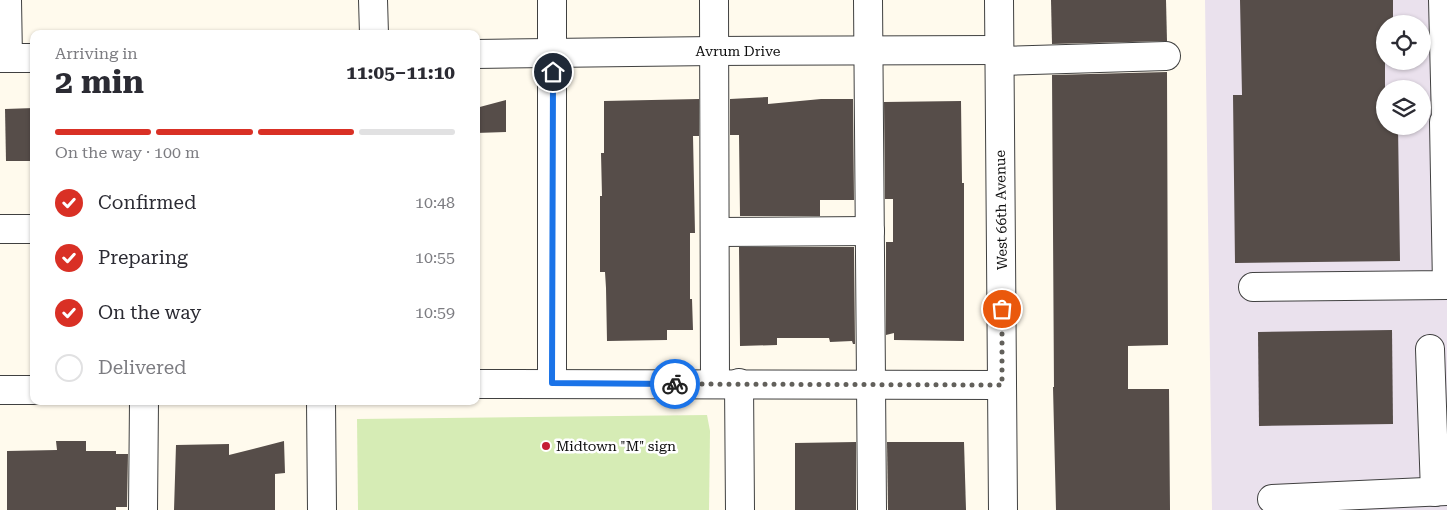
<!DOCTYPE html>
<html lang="en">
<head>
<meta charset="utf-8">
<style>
	:root { --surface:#fff; --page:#f7f7f7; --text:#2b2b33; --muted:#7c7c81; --line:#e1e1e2; --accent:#d93025 }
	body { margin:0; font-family:"Roboto Serif",serif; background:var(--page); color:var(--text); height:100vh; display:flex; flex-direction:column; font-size:19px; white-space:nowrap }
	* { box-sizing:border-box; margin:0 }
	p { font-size:16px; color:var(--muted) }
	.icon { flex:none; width:28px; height:28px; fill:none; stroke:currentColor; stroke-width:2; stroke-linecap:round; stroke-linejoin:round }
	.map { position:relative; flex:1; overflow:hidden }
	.details { position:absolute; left:30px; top:30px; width:450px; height:375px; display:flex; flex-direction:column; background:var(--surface); border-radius:10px; box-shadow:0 1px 4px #0004 }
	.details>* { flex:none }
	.tools { position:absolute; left:1376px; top:15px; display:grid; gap:10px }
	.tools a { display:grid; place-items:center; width:55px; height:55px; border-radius:50%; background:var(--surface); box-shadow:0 1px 4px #0004; font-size:25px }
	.pin { position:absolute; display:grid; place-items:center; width:42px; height:42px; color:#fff; margin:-21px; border:2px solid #fff; border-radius:50%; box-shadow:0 1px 5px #0007 }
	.courier { position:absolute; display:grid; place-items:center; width:50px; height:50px; margin:-25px; border:4px solid #1a73e8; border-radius:50%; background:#fff; color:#222; box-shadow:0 1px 6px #0007 }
	.headline em { font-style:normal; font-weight:700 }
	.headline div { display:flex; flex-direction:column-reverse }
	.headline { display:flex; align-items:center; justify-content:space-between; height:85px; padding:0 25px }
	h1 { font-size:32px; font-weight:700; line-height:38px }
	.bar { display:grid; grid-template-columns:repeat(4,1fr); gap:8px 5px; align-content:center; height:60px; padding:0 25px }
	.bar i { height:6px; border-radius:4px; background:var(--line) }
	.bar .selected { background:var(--accent) }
	.bar p { grid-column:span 4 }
	ol { padding:0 25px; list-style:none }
	li { display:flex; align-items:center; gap:15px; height:55px }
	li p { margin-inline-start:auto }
	li .icon { padding:5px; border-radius:50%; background:var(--accent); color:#fff; stroke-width:4 }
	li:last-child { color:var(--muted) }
	li i { width:28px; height:28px; border:2px solid var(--line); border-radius:50% }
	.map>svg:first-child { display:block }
	.industrial { fill:#eae1ed; fill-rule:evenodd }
	.green { fill:#d6ecb5 }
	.building { fill:#564d49 }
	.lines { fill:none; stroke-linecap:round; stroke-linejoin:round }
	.minor-casing { stroke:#404040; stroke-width:30 }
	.minor { stroke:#fff; stroke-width:28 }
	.done { stroke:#62605b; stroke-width:5; stroke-dasharray:0 9 }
	.route { stroke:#1a73e8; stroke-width:6 }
	.poi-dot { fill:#c51d35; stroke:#fff; stroke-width:2 }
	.labels { text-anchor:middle; stroke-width:5; stroke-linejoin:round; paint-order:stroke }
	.street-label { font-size:14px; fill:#0d0d0d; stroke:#fff }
	.poi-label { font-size:14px; fill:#0d0d0d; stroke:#fff; text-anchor:start }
</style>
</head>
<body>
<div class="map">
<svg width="1447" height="510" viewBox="0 0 1447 510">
	<rect width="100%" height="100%" fill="#fffaed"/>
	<path class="industrial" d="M1205 0H1447V510H1212ZM1385 24H1422V61H1385ZM1385 89H1422V126H1385Z"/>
	<polygon class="green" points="707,415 710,431 709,510 358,510 357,419"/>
	<g class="building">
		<polygon points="1051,0 1166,0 1167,41 1052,44"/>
		<polygon points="1240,0 1393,0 1393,24 1385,24 1385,126 1398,126 1400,261 1235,263 1233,95 1242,95"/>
		<polygon points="1167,72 1168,345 1128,346 1128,389 1169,389 1170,510 1056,510 1053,387 1054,387 1052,75"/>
		<polygon points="768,97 768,104 821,99 853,99 854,200 820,200 820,216 740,216 739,135 730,135 730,99"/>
		<polygon points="699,99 699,136 693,136 695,233 690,233 690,299 692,299 693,330 667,330 667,340 607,341 606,288 605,272 600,272 600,196 602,196 601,153 604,153 604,101"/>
		<polygon points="506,100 506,132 476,133 476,108"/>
		<polygon points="961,101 962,183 964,183 964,341 894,340 894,333 886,335 886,242 893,242 893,199 885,199 884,102"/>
		<polygon points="34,108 34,161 6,161 5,109"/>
		<polygon points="739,247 854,247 855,344 853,344 852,341 830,342 829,338 777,338 777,345 740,346"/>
		<polygon points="1392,330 1393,424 1259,426 1258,332"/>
		<polygon points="56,441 86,441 86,451 116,451 116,454 128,454 127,507 116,507 116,510 7,510 7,451 57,450"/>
		<polygon points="284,441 285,473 275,474 275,510 174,510 176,445 229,444 229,455"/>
		<polygon points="856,442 856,510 795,510 795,443"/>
		<polygon points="887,442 964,442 966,510 888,510"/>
	</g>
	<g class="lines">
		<defs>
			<g id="minor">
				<polyline points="7,0 8,58"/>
				<polyline points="373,0 374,34"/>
				<polyline points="714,0 715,384"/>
				<polyline points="868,0 872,510"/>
				<polyline points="999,0 1003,510"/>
				<polyline points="1443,0 1446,122"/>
				<polyline points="476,54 714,51 999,50"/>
				<polyline points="0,58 34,58"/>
				<polyline points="1000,61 1166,56"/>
				<polyline points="0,229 34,229"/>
				<polyline points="716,232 870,231"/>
				<polyline points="1253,287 1447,285 1444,122 1447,122"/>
				<polyline points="1430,349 1435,492"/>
				<polyline points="552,383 552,0"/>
				<polyline points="739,383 740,510"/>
				<polyline points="476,384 1002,385"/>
				<polyline points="0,390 34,390"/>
				<polyline points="321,401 322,510"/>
				<polyline points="1272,499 1447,491"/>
				<polyline points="143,510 144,401"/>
			</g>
		</defs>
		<use href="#minor" class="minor-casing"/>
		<use href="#minor" class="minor"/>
	</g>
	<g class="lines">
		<polyline class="done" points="675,384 1002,385 1002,309"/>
		<polyline class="route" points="553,72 552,383 675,384"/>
	</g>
	<circle class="poi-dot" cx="546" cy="446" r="5"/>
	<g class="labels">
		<g class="street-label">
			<text x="738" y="56">Avrum Drive</text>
			<text transform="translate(1001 210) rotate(-91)" y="5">West 66th Avenue</text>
		</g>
		<g class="poi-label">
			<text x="556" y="451">Midtown "M" sign</text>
		</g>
	</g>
</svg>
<div class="tools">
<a><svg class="icon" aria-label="locate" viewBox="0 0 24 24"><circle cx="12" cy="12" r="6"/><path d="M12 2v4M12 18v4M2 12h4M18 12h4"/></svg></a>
<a><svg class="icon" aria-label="layers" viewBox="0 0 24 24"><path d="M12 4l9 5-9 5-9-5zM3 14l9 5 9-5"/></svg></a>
</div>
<div class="pin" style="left:1002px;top:309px;background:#ea580c"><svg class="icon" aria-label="bag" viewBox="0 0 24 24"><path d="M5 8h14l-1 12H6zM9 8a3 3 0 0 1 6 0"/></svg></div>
<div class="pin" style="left:553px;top:72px;background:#1f2937"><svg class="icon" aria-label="home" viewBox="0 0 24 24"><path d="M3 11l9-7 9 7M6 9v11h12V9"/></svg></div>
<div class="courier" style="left:675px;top:384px"><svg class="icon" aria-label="bike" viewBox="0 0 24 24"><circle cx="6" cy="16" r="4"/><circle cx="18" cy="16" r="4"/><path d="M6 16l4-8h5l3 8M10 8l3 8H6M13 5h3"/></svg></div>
<section class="details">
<div class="headline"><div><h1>2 min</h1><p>Arriving in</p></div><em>11:05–11:10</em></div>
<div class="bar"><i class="selected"></i><i class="selected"></i><i class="selected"></i><i></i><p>On the way · 100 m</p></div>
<ol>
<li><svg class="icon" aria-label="check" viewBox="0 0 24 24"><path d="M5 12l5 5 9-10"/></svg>Confirmed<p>10:48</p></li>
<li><svg class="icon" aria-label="check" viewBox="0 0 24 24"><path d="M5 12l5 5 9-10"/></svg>Preparing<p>10:55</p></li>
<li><svg class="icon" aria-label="check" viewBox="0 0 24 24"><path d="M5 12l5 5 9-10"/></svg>On the way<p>10:59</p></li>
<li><i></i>Delivered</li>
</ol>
</section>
</div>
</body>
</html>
